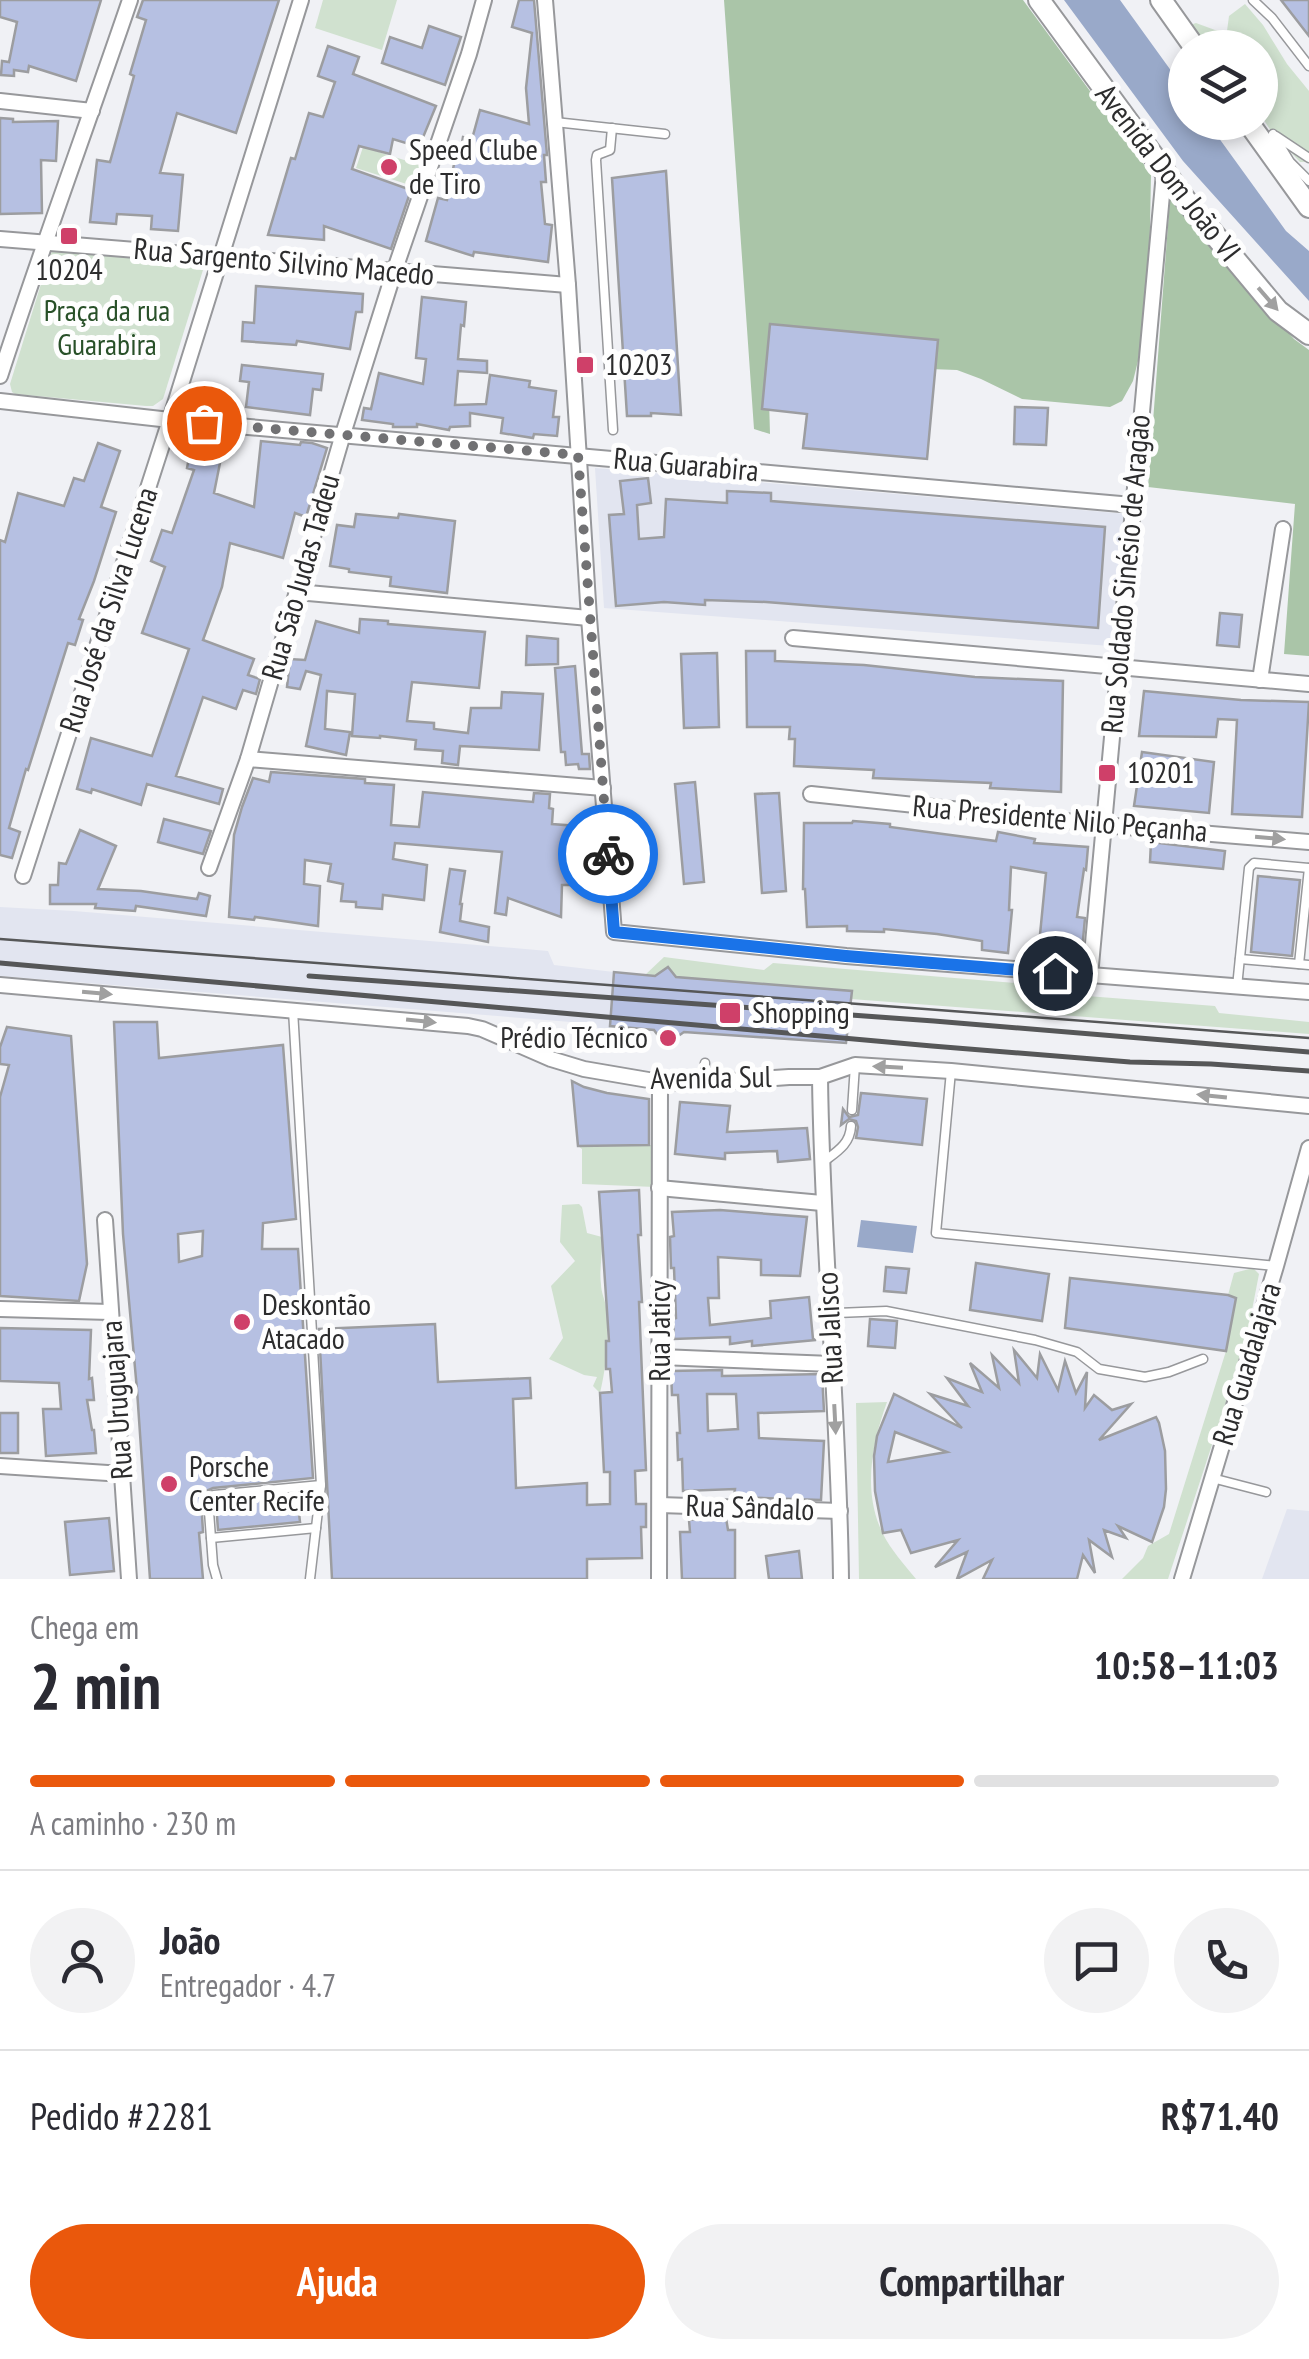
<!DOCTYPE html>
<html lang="pt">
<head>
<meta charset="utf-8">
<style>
	:root { --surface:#fff; --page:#f2f2f3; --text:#2b2b33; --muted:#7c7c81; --line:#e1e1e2; --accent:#ea580c }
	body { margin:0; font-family:"PT Sans Narrow",sans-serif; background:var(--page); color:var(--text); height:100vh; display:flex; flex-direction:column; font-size:38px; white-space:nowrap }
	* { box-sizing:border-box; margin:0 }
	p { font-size:32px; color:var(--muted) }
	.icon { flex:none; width:55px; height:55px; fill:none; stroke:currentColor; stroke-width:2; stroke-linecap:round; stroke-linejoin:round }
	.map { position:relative; height:1579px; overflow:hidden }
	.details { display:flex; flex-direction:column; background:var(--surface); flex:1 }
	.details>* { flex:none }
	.tools { position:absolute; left:1168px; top:30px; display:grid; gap:20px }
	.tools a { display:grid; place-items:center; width:110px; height:110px; border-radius:50%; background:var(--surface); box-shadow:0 5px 15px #0003; font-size:50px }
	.pin { position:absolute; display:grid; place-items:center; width:85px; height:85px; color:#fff; margin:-42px; border:5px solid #fff; border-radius:50%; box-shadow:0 2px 10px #0007 }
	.courier { position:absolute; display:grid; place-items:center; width:100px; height:100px; margin:-50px; border:8px solid #1a73e8; border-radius:50%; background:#fff; color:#222; box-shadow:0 2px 12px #0007 }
	.head em { font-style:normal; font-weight:700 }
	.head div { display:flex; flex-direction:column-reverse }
	.head { display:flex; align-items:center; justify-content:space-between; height:170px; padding:0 30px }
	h1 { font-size:65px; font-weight:700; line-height:75px }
	.bar { display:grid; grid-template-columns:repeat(4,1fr); gap:15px 10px; align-content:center; height:120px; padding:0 30px }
	.bar i { height:12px; border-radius:8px; background:var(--line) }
	.bar .current { background:var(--accent) }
	.bar p { grid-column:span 4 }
	.line { display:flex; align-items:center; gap:25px; padding:0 30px; border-top:2px solid var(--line) }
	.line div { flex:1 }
	.round { display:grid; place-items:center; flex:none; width:105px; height:105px; border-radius:52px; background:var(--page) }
	.cta { display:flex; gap:20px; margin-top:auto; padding:20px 30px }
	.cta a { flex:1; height:115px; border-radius:60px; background:var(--accent); color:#fff; font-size:40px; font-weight:700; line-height:115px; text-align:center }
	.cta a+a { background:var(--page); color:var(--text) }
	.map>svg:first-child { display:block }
	.built { fill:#e2e5f0 }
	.green { fill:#d0e1cf }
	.forest { fill:#aac5a8 }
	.water { fill:#99a9c9 }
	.building { fill:#b6c0e2; stroke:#9c9da0; stroke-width:2.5; fill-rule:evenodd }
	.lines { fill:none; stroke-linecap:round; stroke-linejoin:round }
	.lane-casing { stroke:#97989b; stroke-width:11 }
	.street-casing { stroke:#97989b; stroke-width:18 }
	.secondary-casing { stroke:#97989b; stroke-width:24 }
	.lane { stroke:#fff; stroke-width:8 }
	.street { stroke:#fff; stroke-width:14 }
	.secondary { stroke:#fff; stroke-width:20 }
	.tram { stroke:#565758; stroke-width:2.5 }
	.rail { stroke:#565758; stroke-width:5 }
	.oneway { fill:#a0a0a0 }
	.done { stroke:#717173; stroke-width:10; stroke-dasharray:0 18 }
	.route { stroke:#1a73e8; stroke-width:12 }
	.poi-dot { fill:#cf4069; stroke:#fefefe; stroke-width:4 }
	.labels { text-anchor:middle; stroke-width:10; stroke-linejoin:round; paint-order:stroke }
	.poi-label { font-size:30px; fill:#2c2c2d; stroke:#fefefe; text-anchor:start }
	.street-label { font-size:30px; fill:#2c2c2d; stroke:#fefefe }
	.park-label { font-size:30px; fill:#285028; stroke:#fefefe }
</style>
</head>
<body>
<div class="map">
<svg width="1309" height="1579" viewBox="0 0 1309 1579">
	<rect width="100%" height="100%" fill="#f0f1f5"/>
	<g class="built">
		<polygon points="595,468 1127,514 1110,646 604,608"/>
		<polygon points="0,907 74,911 548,951 554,965 614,972 610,1030 598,1029 596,1024 0,976"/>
		<polygon points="1287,1509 1309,1511 1309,1579 1262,1579"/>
	</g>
	<g class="green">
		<polygon points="323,0 397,0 382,50 315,28"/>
		<polygon points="1245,4 1263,25 1287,64 1309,91 1309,162 1300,162 1273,134 1260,114 1260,48 1209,47 1190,25 1196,23 1215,30 1227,31 1229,16"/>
		<polygon points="363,147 423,166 416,187 356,168"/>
		<polygon points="58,250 202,264 203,270 163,399 153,406 146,406 15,394 12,392 10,384 50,255 53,251"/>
		<polygon points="664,957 764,970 773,963 1077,988 1087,996 1215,1006 1219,1013 1309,1022 1309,1034 851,999 852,991 676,977 668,967 655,976 645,975"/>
		<polygon points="654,1145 655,1187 582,1184 582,1149 578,1146"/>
		<path d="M579 1204 582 1207 587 1233 602 1237C603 1253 599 1269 601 1284 601 1292 605 1300 606 1307 610 1333 606 1368 600 1393L593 1386 597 1377 584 1375 549 1359 563 1338 551 1286 575 1261 560 1242 562 1205Z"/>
		<polygon points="1253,1268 1259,1274 1246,1341 1168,1579 1122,1579 1143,1558 1148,1546 1169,1534 1226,1351 1236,1299 1228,1295 1234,1273"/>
		<path d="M887 1402C872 1443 862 1492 883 1534 891 1550 904 1564 916 1579H859L856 1403Z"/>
	</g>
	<g class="forest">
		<polygon points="724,0 1023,0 1151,174 1149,279 1138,361 1133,381 1122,401 1110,407 1022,399 981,379 957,370 768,363 770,434 754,429"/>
		<polygon points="1170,199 1294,339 1309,350 1309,656 1284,654 1295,504 1148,487"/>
	</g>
	<g class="water">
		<polygon points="1064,0 1120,0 1185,90 1185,122 1208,123 1286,231 1309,251 1309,301 1183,161"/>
		<polygon points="861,1220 917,1226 913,1253 857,1247"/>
	</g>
	<g class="building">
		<polygon points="0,0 101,0 76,81 29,66 28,72 14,70 14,76 1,75 2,61 9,62 17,22 0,17"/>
		<polygon points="143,0 279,0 236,133 177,113 160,173 183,175 178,231 151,229 152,216 117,214 116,224 90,222 97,160 110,162 134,76 130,74 146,20 137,17"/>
		<polygon points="519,0 534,0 547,155 544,155 546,182 541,182 545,224 552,225 548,262 474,252 473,256 426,241 438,198 447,200 455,159 459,160 463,137 472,139 480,110 529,124 526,88 532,33 512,27"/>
		<polygon points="1281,0 1309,0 1309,36"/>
		<polygon points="429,26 461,37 445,85 382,63 390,37 422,48"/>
		<polygon points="328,46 359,57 353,74 436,106 419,147 393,139 390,154 359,146 352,169 411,190 391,249 324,226 324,240 268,235 291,158 295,159 309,113 323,117 335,82 318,76"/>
		<polygon points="0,118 13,119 13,122 58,121 56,161 41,160 42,213 0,214"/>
		<polygon points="666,171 681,415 651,413 651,416 627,416 612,178"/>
		<polygon points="256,286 363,294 362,312 356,312 350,349 297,341 296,345 242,341 243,322 254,323"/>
		<polygon points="422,297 466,302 464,326 461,325 458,359 487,361 487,373 458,371 455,405 486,404 490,375 530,381 529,387 556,391 553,417 559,417 557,436 534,434 533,438 501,433 503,418 470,413 470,426 450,427 449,430 417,424 417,427 393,427 393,424 362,420 364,408 371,409 379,373 423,384 426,359 416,358"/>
		<polygon points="770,324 938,340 927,459 803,448 807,414 762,409"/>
		<polygon points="242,365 323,374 321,390 313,389 310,415 246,407 249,382 240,381"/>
		<polygon points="1015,407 1048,408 1046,445 1014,444"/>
		<polygon points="193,437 224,443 214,493 254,507 261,441 300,445 301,442 312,443 327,448 306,517 295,513 283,558 230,543 222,587 203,640 254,659 248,675 260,679 256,694 243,690 236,709 203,697 176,776 223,789 219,804 147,784 141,805 92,789 91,793 77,789 91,738 152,756 189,649 142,633 165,567 151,561 162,530 172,533 194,470 187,468"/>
		<polygon points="98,443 120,451 101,507 116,512 94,581 79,619 83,620 75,645 68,643 28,770 26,769 9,828 20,832 12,858 0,855 0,540 5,542 18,493 64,506 74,478 84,481"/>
		<polygon points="648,478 651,503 637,505 639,539 664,537 666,499 727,503 727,491 771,493 771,501 1105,527 1098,628 766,602 705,600 705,605 664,602 616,606 609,515 624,514 620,481"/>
		<polygon points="356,514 398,518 399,514 455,521 447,593 390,586 391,577 349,572 349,569 330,566 337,525 354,527"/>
		<polygon points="1220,613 1242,615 1239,647 1217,645"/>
		<polygon points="360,619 388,621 388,624 485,632 479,688 412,682 407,721 434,723 434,729 468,733 471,708 501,708 502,692 543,694 539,750 460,746 458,765 442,763 443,751 415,749 416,740 380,736 380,738 352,736 355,694 327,691 325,729 350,732 346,755 306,746 321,675 306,671 300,689 287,687 290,659 305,660 316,621 359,633"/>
		<polygon points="527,636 558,639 558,664 526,665"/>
		<polygon points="746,651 775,651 775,661 864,665 975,677 1063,681 1061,792 990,788 991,783 873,778 874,770 794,766 795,739 789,739 790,727 747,727"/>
		<polygon points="717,653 719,727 684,728 681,654"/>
		<polygon points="575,666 582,754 589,754 590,769 579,769 578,764 566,765 565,752 561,752 555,668"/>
		<polygon points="1144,691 1241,700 1309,702 1302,817 1232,814 1237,720 1218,719 1216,737 1139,736"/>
		<polygon points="1142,752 1214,762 1209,813 1134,806"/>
		<polygon points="271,772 365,779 365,783 394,785 391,825 419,827 423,792 533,802 534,793 550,794 549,808 553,809 552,824 591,827 589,846 594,846 595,872 599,874 598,888 587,885 562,885 561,917 508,898 506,915 495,913 502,852 395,843 393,859 427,865 424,900 383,895 382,909 356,907 356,902 341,901 343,884 328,881 331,864 305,860 304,884 320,886 318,926 255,917 254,920 229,917 234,835 242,807 253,778 269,782"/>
		<polygon points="695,782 704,882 684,884 675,784"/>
		<polygon points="779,793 786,891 762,893 755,794"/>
		<polygon points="164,819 211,831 203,854 158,842"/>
		<polygon points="853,821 890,824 890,827 996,841 998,832 1035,839 1034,843 1088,847 1086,870 1084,869 1077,917 1085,918 1082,950 1039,945 1046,873 1011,867 1009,910 1012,910 1008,953 982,950 982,941 937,934 884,929 884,932 847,931 847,926 807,927 805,889 803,889 804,823 852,823"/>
		<polygon points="80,830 116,846 98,889 141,891 197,899 199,893 210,896 206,916 136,906 135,911 95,908 96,904 50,904 50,885 58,885 59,863 66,864"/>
		<polygon points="1151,842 1225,851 1223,869 1150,862"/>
		<polygon points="450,869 465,871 460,904 462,904 460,921 489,927 488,942 440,932"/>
		<polygon points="1258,876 1300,880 1292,956 1251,952"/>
		<polygon points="668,967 676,977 852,991 846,1043 684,1032 665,1045 654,1030 610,1026 614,972 655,976"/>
		<path d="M114 1022H157L159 1058 283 1045 296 1219 263 1223 262 1249H298L313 1478 213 1488 204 1492 201 1499 203 1532 199 1533 203 1579H150L137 1390 123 1234ZM203 1231 202 1256 179 1262 178 1234Z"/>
		<polygon points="7,1027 71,1036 87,1264 79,1301 0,1296 0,1097 9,1065 0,1064 0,1047"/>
		<polygon points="572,1081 584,1087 607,1093 649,1099 649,1145 578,1146"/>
		<polygon points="861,1093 927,1099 922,1145 856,1138 858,1127 856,1121 849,1119 841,1125 843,1109 849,1117 858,1115"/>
		<polygon points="680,1102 730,1106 727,1132 807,1128 810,1159 778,1162 777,1151 725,1153 725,1159 675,1154"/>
		<polygon points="639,1190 641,1235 638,1235 642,1302 639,1302 646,1470 635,1471 636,1504 646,1504 646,1527 641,1527 642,1558 587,1559 587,1579 332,1579 319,1329 435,1324 438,1382 530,1378 531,1398 513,1399 516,1488 587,1483 587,1505 610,1504 610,1472 604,1472 600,1393 612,1392 610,1369 606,1369 606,1341 609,1341 599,1192"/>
		<polygon points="720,1210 807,1217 800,1276 761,1275 761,1260 718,1257 719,1298 708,1298 710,1325 771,1318 770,1301 809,1297 813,1339 816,1340 752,1346 752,1341 730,1344 730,1337 674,1339 673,1319 676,1318 674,1268 671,1268 670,1237 674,1236 672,1212"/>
		<polygon points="976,1263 1049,1274 1042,1321 970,1310"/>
		<polygon points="886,1267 909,1269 906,1293 884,1291"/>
		<polygon points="1070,1278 1228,1295 1236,1298 1226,1351 1065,1328"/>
		<polygon points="870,1319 897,1321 895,1348 868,1346"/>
		<polygon points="0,1328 91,1330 89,1379 92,1378 94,1400 87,1400 92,1430 94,1430 96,1453 46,1456 43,1409 61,1409 59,1383 0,1381"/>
		<path d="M1014 1350 1037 1378 1040 1354 1058 1390 1065 1361 1076 1393 1087 1372 1085 1408 1094 1395 1112 1410 1131 1404 1099 1440 1156 1417 1159 1423 1165 1451 1166 1489 1164 1507 1152 1542 1118 1526 1126 1538 1104 1530 1112 1557 1089 1540 1095 1573 1083 1555 1077 1579H983L992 1560 957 1579 967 1552 935 1567 958 1540 911 1553 901 1530 883 1533 875 1491 874 1456 877 1436 894 1394 962 1428 930 1394 968 1406 947 1378 982 1392 970 1363 999 1388 992 1355 1019 1383ZM895 1432 947 1452 888 1462Z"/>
		<path d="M722 1370V1376L822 1374 824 1411 758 1413 759 1438 824 1441 821 1500 734 1497 735 1489 683 1491 682 1459 678 1460 677 1433H680L678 1395H672L671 1371ZM707 1394H736L738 1429 708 1431Z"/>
		<rect x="0" y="1413" width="18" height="40"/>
		<polygon points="297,1495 300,1522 218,1530 216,1502"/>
		<polygon points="712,1517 726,1518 728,1530 735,1530 735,1579 682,1579 680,1532 690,1532 689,1520"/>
		<polygon points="109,1518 114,1571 70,1575 65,1522"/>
		<polygon points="799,1551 802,1579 769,1579 766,1556"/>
	</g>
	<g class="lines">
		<defs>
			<g id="lane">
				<polyline points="1253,0 1272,18 1309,66"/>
				<polyline points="555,122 665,134"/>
				<polyline points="612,128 610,150 597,155 596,160 613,430"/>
				<polyline points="1273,134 1290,162 1309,181"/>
				<polyline points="1276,136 1309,158"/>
				<polyline points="1240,959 1309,965"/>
				<polyline points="1299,964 1309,868"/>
				<polyline points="1237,987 1249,868 1254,863 1309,868"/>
				<polyline points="293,1010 321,1485"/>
				<polyline points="951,1071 936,1233 1276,1266"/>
				<polyline points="703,1083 705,1063"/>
				<polyline points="852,1110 855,1065"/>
				<path d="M822 1163C836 1152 850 1145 851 1126"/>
				<polyline points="835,1321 837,1313 886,1311 1035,1340 1077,1352 1099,1369 1145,1377 1169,1372 1203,1359"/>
				<polyline points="1212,1478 1266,1492"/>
				<polyline points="211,1538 316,1528"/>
				<polyline points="217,1579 213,1565 208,1498 214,1495 321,1485 310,1579"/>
			</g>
			<g id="street">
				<polyline points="545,0 568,285 589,618 614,932 846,956 1309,992"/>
				<polyline points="0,101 92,111"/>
				<polyline points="0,239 568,285"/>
				<path d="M0 376C41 250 87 126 130 0"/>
				<polyline points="0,401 170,420 1132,505"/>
				<polyline points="297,592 589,618"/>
				<polyline points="793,638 1309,684"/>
				<polyline points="1260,680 1283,529"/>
				<polyline points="248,759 603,788"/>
				<polyline points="811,794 1103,825 1309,842"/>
				<polyline points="209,868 248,759 343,434 394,272 469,54 484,0"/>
				<polyline points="23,876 170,420 301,0"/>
				<polyline points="1090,976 1164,173"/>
				<polyline points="0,985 468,1026 482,1029 551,1059 584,1069 660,1082 703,1083 789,1077 820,1077 855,1065 951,1071 1309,1106"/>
				<path d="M820 1077C822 1245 839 1411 841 1579"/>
				<polyline points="659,1188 822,1203"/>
				<polyline points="105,1220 129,1579"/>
				<polyline points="0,1309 110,1312"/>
				<polyline points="661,1357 832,1364"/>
				<polyline points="0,1466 123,1474"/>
				<polyline points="660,1505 840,1511"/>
				<polyline points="659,1579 660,1082"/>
				<polyline points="1182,1579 1276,1266 1309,1148"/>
			</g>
			<g id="secondary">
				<polyline points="1039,0 1187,202 1278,311 1309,334"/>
				<polyline points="1161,0 1195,48"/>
				<polyline points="1248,122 1309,207"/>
			</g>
		</defs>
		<use href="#lane" class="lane-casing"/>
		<use href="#street" class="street-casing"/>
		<use href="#secondary" class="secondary-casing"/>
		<use href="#lane" class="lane"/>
		<use href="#street" class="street"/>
		<use href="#secondary" class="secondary"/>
		<polyline class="tram" points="0,939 1309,1038"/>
		<g class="rail">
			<polyline points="0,963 932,1046 1130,1062 1211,1064 1309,1071"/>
			<polyline points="309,976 934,1021 1309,1052"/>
		</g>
	</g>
	<defs><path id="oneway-solid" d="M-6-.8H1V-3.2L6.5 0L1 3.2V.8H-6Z" transform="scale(2.5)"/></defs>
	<g class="oneway">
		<use href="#oneway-solid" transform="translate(1268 299) rotate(49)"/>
		<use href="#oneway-solid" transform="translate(1270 838) rotate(5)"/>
		<use href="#oneway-solid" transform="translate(97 993) rotate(5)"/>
		<use href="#oneway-solid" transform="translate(421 1021) rotate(6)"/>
		<use href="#oneway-solid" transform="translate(888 1067) rotate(-177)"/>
		<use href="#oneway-solid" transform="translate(1212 1096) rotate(-174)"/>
		<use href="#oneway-solid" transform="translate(835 1419) rotate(87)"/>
	</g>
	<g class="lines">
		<polyline class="done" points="204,423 578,455 608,854"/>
		<polyline class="route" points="608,854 614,932 846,956 1055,973"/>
	</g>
	<g class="poi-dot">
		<circle cx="389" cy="167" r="10"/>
		<rect x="59" y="226" width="20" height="20" rx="5"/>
		<rect x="575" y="355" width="20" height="20" rx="5"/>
		<rect x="1097" y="763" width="20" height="20" rx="5"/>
		<rect x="718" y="1001" width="24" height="24" rx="5"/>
		<circle cx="668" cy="1038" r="10"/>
		<circle cx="242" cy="1322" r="10"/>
		<circle cx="169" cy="1484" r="10"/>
	</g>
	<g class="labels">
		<g class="poi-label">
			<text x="409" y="160">Speed Clube<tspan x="409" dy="34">de Tiro</tspan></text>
			<text x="69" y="280" text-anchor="middle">10204</text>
			<text x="605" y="375">10203</text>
			<text x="1127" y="783">10201</text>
			<text x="752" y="1023">Shopping</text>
			<text x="648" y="1048" text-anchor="end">Prédio Técnico</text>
			<text x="262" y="1315">Deskontão<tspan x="262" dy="34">Atacado</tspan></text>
			<text x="189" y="1477">Porsche<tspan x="189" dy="34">Center Recife</tspan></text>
		</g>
		<g class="street-label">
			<text transform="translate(1168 173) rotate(52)" y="10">Avenida Dom João VI</text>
			<text transform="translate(284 262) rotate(5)" y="10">Rua Sargento Silvino Macedo</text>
			<text transform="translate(686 465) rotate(5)" y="10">Rua Guarabira</text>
			<text transform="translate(1126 574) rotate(-85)" y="10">Rua Soldado Sinésio de Aragão</text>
			<text transform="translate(301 577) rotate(-74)" y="10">Rua São Judas Tadeu</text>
			<text transform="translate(109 610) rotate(-72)" y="10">Rua José da Silva Lucena</text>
			<text transform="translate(1060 819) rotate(5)" y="10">Rua Presidente Nilo Peçanha</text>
			<text transform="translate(711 1078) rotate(-1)" y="10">Avenida Sul</text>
			<text transform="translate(830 1328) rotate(-93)" y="10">Rua Jalisco</text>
			<text transform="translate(660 1331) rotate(-90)" y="10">Rua Jaticy</text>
			<text transform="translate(1247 1364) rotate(-73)" y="10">Rua Guadalajara</text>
			<text transform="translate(117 1400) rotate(-94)" y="10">Rua Uruguajara</text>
			<text transform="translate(750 1508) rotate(2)" y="10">Rua Sândalo</text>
		</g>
		<g class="park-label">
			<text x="107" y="321">Praça da rua<tspan x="107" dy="34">Guarabira</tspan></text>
		</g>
	</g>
</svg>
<div class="tools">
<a><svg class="icon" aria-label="layers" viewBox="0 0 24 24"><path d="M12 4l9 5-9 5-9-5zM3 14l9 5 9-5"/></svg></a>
</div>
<div class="pin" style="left:204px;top:423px;background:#ea580c"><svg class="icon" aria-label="bag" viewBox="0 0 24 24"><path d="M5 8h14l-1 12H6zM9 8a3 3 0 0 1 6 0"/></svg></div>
<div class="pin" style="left:1055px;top:973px;background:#1f2937"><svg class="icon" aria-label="home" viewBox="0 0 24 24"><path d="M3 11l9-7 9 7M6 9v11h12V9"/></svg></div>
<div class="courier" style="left:608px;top:854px"><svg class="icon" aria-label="bike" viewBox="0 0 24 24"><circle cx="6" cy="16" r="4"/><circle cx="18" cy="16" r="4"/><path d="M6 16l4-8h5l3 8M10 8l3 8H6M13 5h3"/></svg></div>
</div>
<section class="details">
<div class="head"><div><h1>2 min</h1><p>Chega em</p></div><em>10:58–11:03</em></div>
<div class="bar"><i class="current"></i><i class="current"></i><i class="current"></i><i></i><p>A caminho · 230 m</p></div>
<div class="line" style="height:180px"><a class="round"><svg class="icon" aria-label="person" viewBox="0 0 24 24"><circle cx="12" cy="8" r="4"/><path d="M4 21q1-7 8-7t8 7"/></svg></a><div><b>João</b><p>Entregador · 4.7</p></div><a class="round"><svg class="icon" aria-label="chat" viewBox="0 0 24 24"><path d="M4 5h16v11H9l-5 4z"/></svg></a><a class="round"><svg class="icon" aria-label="phone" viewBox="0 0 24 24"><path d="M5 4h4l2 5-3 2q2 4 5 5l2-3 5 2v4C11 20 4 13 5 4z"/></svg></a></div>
<div class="line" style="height:130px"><div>Pedido #2281</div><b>R$71.40</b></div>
<div class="cta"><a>Ajuda</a><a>Compartilhar</a></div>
</section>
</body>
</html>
